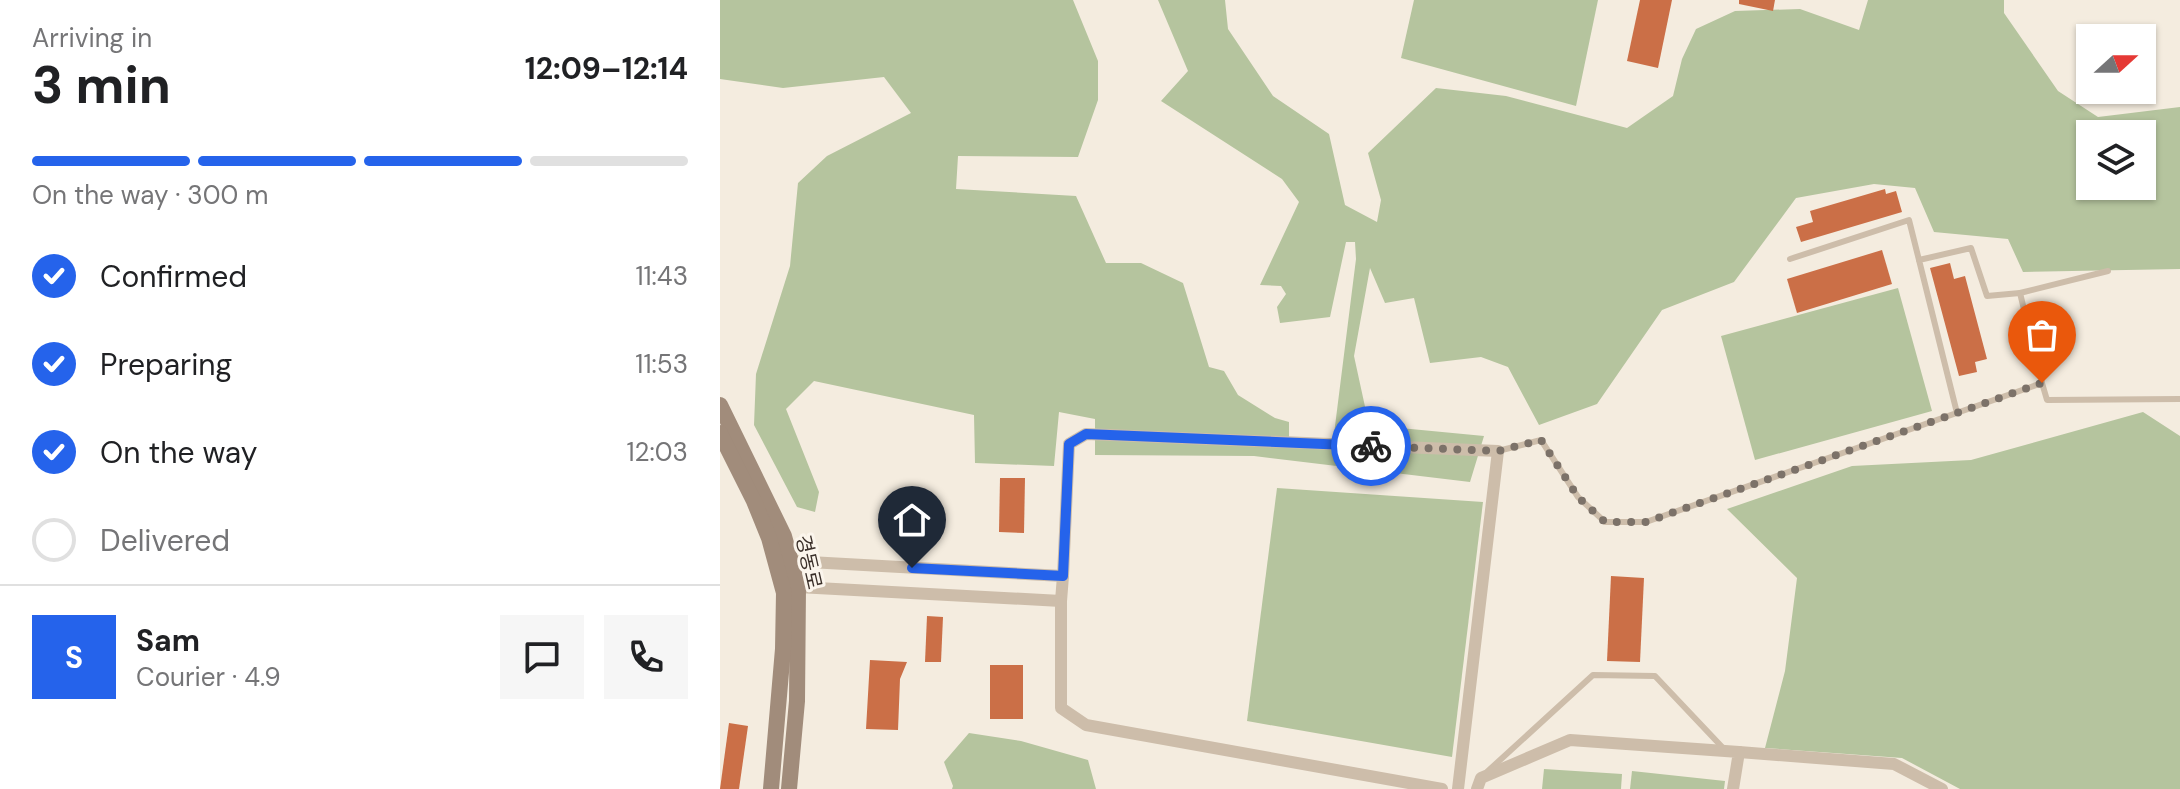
<!DOCTYPE html>
<html lang="en">
<head>
<meta charset="utf-8">
<style>
	:root { --surface:#fff; --page:#f6f6f6; --text:#202124; --muted:#757577; --line:#e0e0e0; --accent:#2563eb }
	body { margin:0; font-family:"DM Sans","Noto Sans KR",sans-serif; background:var(--page); color:var(--text); height:100vh; display:flex; flex-direction:column; font-size:30px; white-space:nowrap }
	* { box-sizing:border-box; margin:0 }
	p { font-size:26px; color:var(--muted) }
	.icon { flex:none; width:44px; height:44px; fill:none; stroke:currentColor; stroke-width:2; stroke-linecap:round; stroke-linejoin:round }
	.map { position:relative; flex:1; overflow:hidden }
	.details { display:flex; flex-direction:column; background:var(--surface); width:720px }
	.details>* { flex:none }
	.needle { width:52px; rotate:69deg }
	.controls { position:absolute; left:1356px; top:24px; display:grid; gap:16px }
	.controls a { display:grid; place-items:center; width:80px; height:80px; border-radius:0px; background:var(--surface); box-shadow:0 2px 6px #0004; font-size:40px }
	.pin { position:absolute; display:grid; place-items:center; width:68px; height:68px; color:#fff; margin:-82px -34px; border-radius:50% 50% 50% 0; rotate:-45deg; box-shadow:0 0 8px #0007 }
	.pin .icon { rotate:45deg }
	.courier { position:absolute; display:grid; place-items:center; width:80px; height:80px; margin:-40px; border:6px solid #2563eb; border-radius:50%; background:#fff; color:#222; box-shadow:0 2px 10px #0007 }
	.head em { font-style:normal; font-weight:700 }
	.head div { display:flex; flex-direction:column-reverse }
	.head { display:flex; align-items:center; justify-content:space-between; height:136px; padding:0 32px }
	h1 { font-size:52px; font-weight:700; line-height:60px }
	.bar { display:grid; grid-template-columns:repeat(4,1fr); gap:12px 8px; align-content:center; height:96px; padding:0 32px }
	.bar i { height:10px; border-radius:6px; background:var(--line) }
	.bar .selected { background:var(--accent) }
	.bar p { grid-column:span 4 }
	.line { display:flex; align-items:center; gap:20px; padding:0 32px; border-top:2px solid var(--line) }
	.line div { flex:1 }
	.round { display:grid; place-items:center; flex:none; width:84px; height:84px; border-radius:0px; background:var(--page) }
	ol { padding:0 32px; list-style:none }
	li { display:flex; align-items:center; gap:24px; height:88px }
	li p { margin-inline-start:auto }
	li .icon { padding:8px; border-radius:50%; background:var(--accent); color:#fff; stroke-width:4 }
	li:last-child { color:var(--muted) }
	li i { width:44px; height:44px; border:4px solid var(--line); border-radius:50% }
	main { display:flex; flex:1; min-height:0 }
	.map>svg:first-child { display:block }
	.green { fill:#b5c49e; fill-rule:evenodd }
	.building { fill:#cb6f47 }
	.lines { fill:none; stroke-linecap:round; stroke-linejoin:round }
	.lane { stroke:#cdbdaa; stroke-width:6 }
	.street { stroke:#cdbdaa; stroke-width:12 }
	.secondary { stroke:#a18c7b; stroke-width:16 }
	.done { stroke:#7c7269; stroke-width:8; stroke-dasharray:0 14.4 }
	.route { stroke:#2563eb; stroke-width:10 }
	.labels { text-anchor:middle; stroke-width:6; stroke-linejoin:round; paint-order:stroke }
	.street-label { font-size:20px; fill:#3b302a; stroke:#fbf5ec }
</style>
</head>
<body>
<main>
<section class="details">
<div class="head"><div><h1>3 min</h1><p>Arriving in</p></div><em>12:09–12:14</em></div>
<div class="bar"><i class="selected"></i><i class="selected"></i><i class="selected"></i><i></i><p>On the way · 300 m</p></div>
<ol>
<li><svg class="icon" aria-label="check" viewBox="0 0 24 24"><path d="M5 12l5 5 9-10"/></svg>Confirmed<p>11:43</p></li>
<li><svg class="icon" aria-label="check" viewBox="0 0 24 24"><path d="M5 12l5 5 9-10"/></svg>Preparing<p>11:53</p></li>
<li><svg class="icon" aria-label="check" viewBox="0 0 24 24"><path d="M5 12l5 5 9-10"/></svg>On the way<p>12:03</p></li>
<li><i></i>Delivered</li>
</ol>
<div class="line" style="height:144px"><b class="round" style="background:var(--accent);color:#fff">S</b><div><b>Sam</b><p>Courier · 4.9</p></div><a class="round"><svg class="icon" aria-label="chat" viewBox="0 0 24 24"><path d="M4 5h16v11H9l-5 4z"/></svg></a><a class="round"><svg class="icon" aria-label="phone" viewBox="0 0 24 24"><path d="M5 4h4l2 5-3 2q2 4 5 5l2-3 5 2v4C11 20 4 13 5 4z"/></svg></a></div>
</section>
<div class="map">
<svg width="1460" height="789" viewBox="0 0 1460 789">
	<rect width="100%" height="100%" fill="#f4ecdf"/>
	<g class="green">
		<path d="M0 0H353L378 61V100L358 157 238 156 236 189 356 196 386 263H421L463 283 489 367 504 371 518 395 555 418 569 422V440L613 442 636 259 635 242H626L610 317 560 323 557 307 566 294 561 286 540 285 579 202 562 179 441 101 468 71 438 0H505L508 29 553 96 609 134 625 205 657 222 661 200 648 153 716 88 786 96 907 128 953 96 962 59 976 29 1015 11 1080 9 1139 30 1148 0H1284V13L1338 91 1378 117 1460 107V269L1303 272 1288 239 1214 232 1195 188 1154 184 1076 198 1014 282 942 310 877 404 819 425 788 367 761 357 710 363 694 298 665 303 650 268 634 356 649 425 764 436 750 482 534 456 375 455V419L339 412 334 466 255 463 254 415 94 381 66 409 99 492 95 512 77 507 34 425 36 374 70 266 78 183 107 156 191 113 164 77 63 88 0 79ZM1370 134H1422V186H1370Z"/>
		<polygon points="694,0 878,0 856,106 681,58"/>
		<polygon points="1178,288 1212,411 1035,460 1001,336"/>
		<polygon points="1423,412 1460,436 1460,789 1240,789 1182,758 1045,748 1065,671 1077,578 1007,509 1132,466 1251,460"/>
		<polygon points="557,488 763,502 732,757 527,721"/>
		<polygon points="249,733 301,741 368,760 376,789 232,789 233,786 224,762"/>
		<polygon points="824,769 902,774 901,789 822,789"/>
		<polygon points="912,771 1005,781 1004,789 910,789"/>
	</g>
	<g class="building">
		<polygon points="920,0 952,0 938,68 907,61"/>
		<polygon points="1019,0 1055,0 1053,11 1019,4"/>
		<polygon points="1165,189 1166,194 1176,191 1182,212 1081,242 1076,227 1093,222 1090,211"/>
		<polygon points="1162,250 1172,284 1077,313 1067,279"/>
		<polygon points="1230,263 1234,279 1245,276 1267,359 1255,362 1257,372 1239,376 1210,268"/>
		<polygon points="280,478 305,478 304,533 279,532"/>
		<polygon points="891,576 924,578 920,662 887,661"/>
		<polygon points="207,616 223,617 221,662 205,662"/>
		<polygon points="150,660 187,662 180,679 178,730 146,729"/>
		<rect x="270" y="665" width="33" height="54"/>
		<polygon points="9,723 28,726 19,789 0,789"/>
	</g>
	<g class="lines">
		<g class="lane">
			<polyline points="1070,259 1189,220 1199,260"/>
			<polyline points="1322,383 1327,400 1460,399"/>
			<polyline points="1237,413 1199,260 1251,248 1267,296 1300,293"/>
			<polyline points="778,451 821,440 858,497 885,522 926,522 1322,383 1300,293 1388,271"/>
			<polyline points="768,771 873,675 935,676 1004,749"/>
		</g>
		<g class="street">
			<polyline points="71,561 343,576 341,601 78,587"/>
			<polyline points="343,576 349,444 366,434 778,451 738,789"/>
			<polyline points="341,601 341,708 366,725 722,789"/>
			<polyline points="1019,752 1174,764 1222,789"/>
			<polyline points="757,789 761,778 850,740 1019,752 1013,789"/>
		</g>
		<g class="secondary">
			<polyline points="0,405 64,536 78,587 77,701 69,789"/>
			<polyline points="0,433 34,501 49,538 64,593 63,649 51,789"/>
		</g>
	</g>
	<g class="lines">
		<polyline class="done" points="651,446 778,451 821,440 858,497 885,522 926,522 1322,383"/>
		<polyline class="route" points="192,568 343,576 349,444 366,434 651,446"/>
	</g>
	<g class="labels">
		<g class="street-label">
			<text transform="translate(89 562) rotate(77)" y="7">경동로</text>
		</g>
	</g>
</svg>
<div class="controls">
<a><svg class="needle" viewBox="-14 -14 28 28"><path d="M0-13l5 13h-10z" fill="#e53935"/><path d="M0 13l5-13h-10z" fill="#757577"/></svg></a>
<a><svg class="icon" aria-label="layers" viewBox="0 0 24 24"><path d="M12 4l9 5-9 5-9-5zM3 14l9 5 9-5"/></svg></a>
</div>
<div class="pin" style="left:1322px;top:383px;background:#ea580c"><svg class="icon" aria-label="bag" viewBox="0 0 24 24"><path d="M5 8h14l-1 12H6zM9 8a3 3 0 0 1 6 0"/></svg></div>
<div class="pin" style="left:192px;top:568px;background:#1f2937"><svg class="icon" aria-label="home" viewBox="0 0 24 24"><path d="M3 11l9-7 9 7M6 9v11h12V9"/></svg></div>
<div class="courier" style="left:651px;top:446px"><svg class="icon" aria-label="bike" viewBox="0 0 24 24"><circle cx="6" cy="16" r="4"/><circle cx="18" cy="16" r="4"/><path d="M6 16l4-8h5l3 8M10 8l3 8H6M13 5h3"/></svg></div>
</div>
</main>
</body>
</html>
